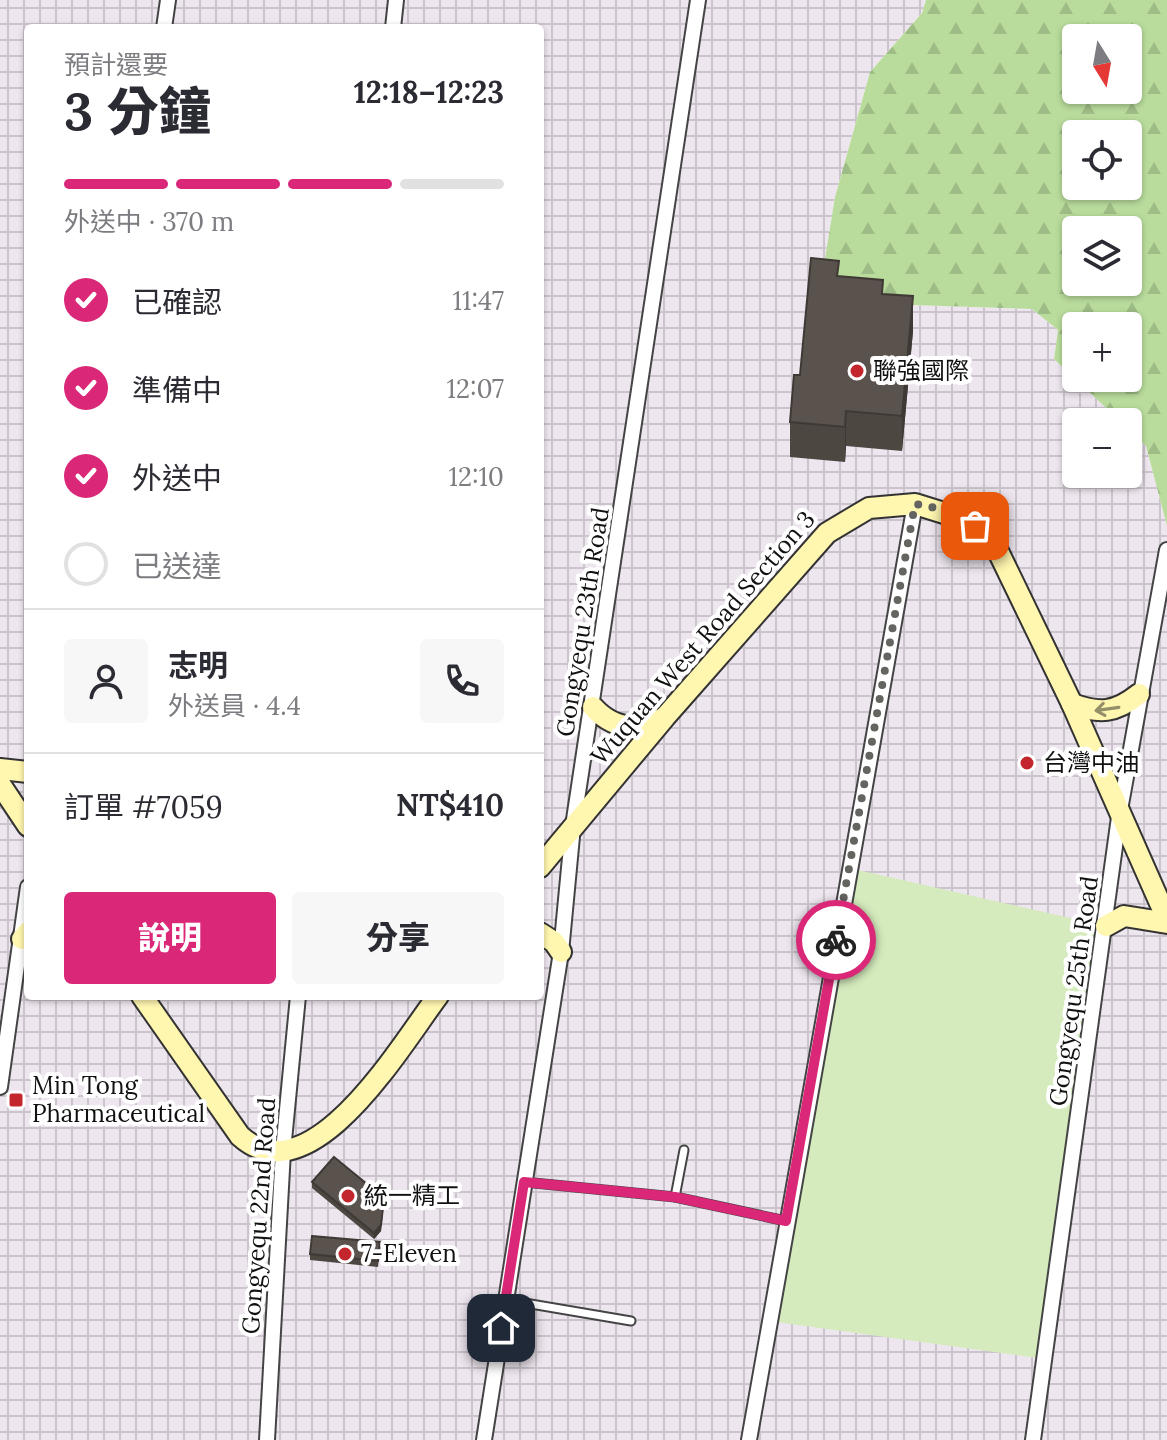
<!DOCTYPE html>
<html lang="zh-TW">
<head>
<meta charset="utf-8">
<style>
	:root { --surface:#fff; --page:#f7f7f7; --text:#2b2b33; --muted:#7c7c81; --line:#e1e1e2; --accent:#db2777 }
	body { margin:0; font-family:Lora,"Noto Sans TC",serif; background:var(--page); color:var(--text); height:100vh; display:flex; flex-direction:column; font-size:30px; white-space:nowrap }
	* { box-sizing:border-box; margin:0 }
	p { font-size:26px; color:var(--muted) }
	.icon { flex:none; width:44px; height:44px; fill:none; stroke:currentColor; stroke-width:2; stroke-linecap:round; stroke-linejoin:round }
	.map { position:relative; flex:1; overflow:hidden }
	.panel { position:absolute; left:24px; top:24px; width:520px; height:976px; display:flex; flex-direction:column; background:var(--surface); border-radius:8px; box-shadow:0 2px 6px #0004 }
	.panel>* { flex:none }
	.needle { width:52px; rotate:169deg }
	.fabs { position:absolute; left:1062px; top:24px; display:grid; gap:16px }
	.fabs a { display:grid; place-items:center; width:80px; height:80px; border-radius:8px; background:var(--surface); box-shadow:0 2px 6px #0004; font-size:40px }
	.pin { position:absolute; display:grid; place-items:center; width:68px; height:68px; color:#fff; margin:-34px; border-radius:16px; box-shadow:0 4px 12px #0006 }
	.courier { position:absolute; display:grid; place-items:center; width:80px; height:80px; margin:-40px; border:6px solid #db2777; border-radius:50%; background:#fff; color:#222; box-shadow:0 2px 10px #0007 }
	.headline em { font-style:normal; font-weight:800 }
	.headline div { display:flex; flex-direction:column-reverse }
	.headline { display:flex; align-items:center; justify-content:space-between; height:136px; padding:0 40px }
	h1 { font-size:52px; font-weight:800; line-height:60px }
	.bar { display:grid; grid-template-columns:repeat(4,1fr); gap:12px 8px; align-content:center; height:96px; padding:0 40px }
	.bar i { height:10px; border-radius:6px; background:var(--line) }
	.bar .selected { background:var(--accent) }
	.bar p { grid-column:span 4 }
	.line { display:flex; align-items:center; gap:20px; padding:0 40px; border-top:2px solid var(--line) }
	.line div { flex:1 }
	.round { display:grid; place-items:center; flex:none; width:84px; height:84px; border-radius:8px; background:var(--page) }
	ol { padding:0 40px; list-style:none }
	li { display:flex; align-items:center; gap:24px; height:88px }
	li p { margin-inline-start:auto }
	li .icon { padding:8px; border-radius:50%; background:var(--accent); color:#fff; stroke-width:4 }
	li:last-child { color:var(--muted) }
	li i { width:44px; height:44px; border:4px solid var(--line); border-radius:50% }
	.button { display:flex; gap:16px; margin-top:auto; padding:16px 40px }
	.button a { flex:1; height:92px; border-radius:8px; background:var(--accent); color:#fff; font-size:32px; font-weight:800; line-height:92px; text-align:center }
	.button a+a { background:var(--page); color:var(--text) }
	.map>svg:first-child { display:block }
	.industrial { fill:url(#industrial-grid); fill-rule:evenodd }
	.grass { fill:#d5ebbd }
	.forest { fill:url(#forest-firs); fill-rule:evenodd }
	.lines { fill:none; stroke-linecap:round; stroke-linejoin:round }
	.service-casing { stroke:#444; stroke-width:11 }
	.minor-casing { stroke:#444; stroke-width:18 }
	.secondary-casing { stroke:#333; stroke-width:24 }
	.service { stroke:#fff; stroke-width:7 }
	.minor { stroke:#fff; stroke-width:14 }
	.secondary { stroke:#fff6b0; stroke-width:20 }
	.wall { fill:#4d4742 }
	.shaded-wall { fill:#3f3936 }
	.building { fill:#5a524d; stroke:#3f3936; stroke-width:2 }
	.oneway { stroke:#948f68 }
	.done { stroke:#646461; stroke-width:8; stroke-dasharray:0 14.4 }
	.route { stroke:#db2777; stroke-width:10 }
	.poi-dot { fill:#c4262e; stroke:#fff; stroke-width:3 }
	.labels { text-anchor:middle; stroke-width:8; stroke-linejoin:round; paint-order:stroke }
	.poi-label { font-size:24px; fill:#111; stroke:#fff; text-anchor:start }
	.street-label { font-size:24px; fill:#111; stroke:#fff }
</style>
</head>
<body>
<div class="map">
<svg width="1167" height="1440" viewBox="0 0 1167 1440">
	<defs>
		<pattern id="industrial-grid" width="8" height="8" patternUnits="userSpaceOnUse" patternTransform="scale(2)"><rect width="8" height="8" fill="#eee6ef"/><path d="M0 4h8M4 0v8" fill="none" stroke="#cbc4cc"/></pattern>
		<pattern id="forest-firs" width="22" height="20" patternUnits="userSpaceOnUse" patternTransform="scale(2)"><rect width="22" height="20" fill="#b9dc9c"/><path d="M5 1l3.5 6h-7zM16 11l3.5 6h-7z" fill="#9ebc85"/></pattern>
	</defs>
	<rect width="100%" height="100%" fill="#fffdf5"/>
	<path class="industrial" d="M0 0H926L922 13 870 72 835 197 822 277 880 304 1032 309 1058 330 1054 359 1121 422H1076V474H1128V429L1146 446 1167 526V1440H0ZM28 28H540V996H28Z"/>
	<polygon class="grass" points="849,868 1106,926 1045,1359 769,1321"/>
	<path class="forest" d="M926 0H1167V526L1146 446 1128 429V422H1121L1054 359 1058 330 1032 309 880 304 822 277 835 197 870 72 922 13ZM1076 38H1128V90H1076ZM1076 134H1128V186H1076ZM1076 230H1128V282H1076ZM1076 326H1128V378H1076Z"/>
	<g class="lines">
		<defs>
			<g id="service">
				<polyline points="524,1182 675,1197 786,1221"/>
				<polyline points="675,1197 684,1150"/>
				<polyline points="507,1300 631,1321"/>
			</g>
			<g id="minor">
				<polyline points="164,28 168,0"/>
				<polyline points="393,28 396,0"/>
				<polyline points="0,1087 28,887"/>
				<polyline points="267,1440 283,1151 298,996"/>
				<polyline points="484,1440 561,952 573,826 698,0"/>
				<polyline points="749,1440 915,504"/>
				<polyline points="1033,1440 1120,810 1167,550"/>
			</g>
			<g id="secondary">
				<path d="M1072 704C1100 714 1115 713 1139 694"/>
				<path d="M593 707C612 728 636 732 661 719"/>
				<polyline points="0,769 28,772"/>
				<polyline points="0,784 28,826"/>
				<polyline points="540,867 665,717 827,533 869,508 915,504 960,518 975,526 997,549 1072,704 1167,919"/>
				<polyline points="1106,926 1124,916 1167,923"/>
				<polyline points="540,933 554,942 561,952"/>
				<polyline points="22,939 28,932"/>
				<path d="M142 996 240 1136C311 1200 402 1043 438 996"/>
			</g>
		</defs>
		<use href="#service" class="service-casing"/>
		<use href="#minor" class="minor-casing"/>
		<use href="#secondary" class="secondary-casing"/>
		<use href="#service" class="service"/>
		<use href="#minor" class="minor"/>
		<use href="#secondary" class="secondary"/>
	</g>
	<g class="wall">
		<polygon points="839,276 883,294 913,331 902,451 846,446 845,462 790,457 790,422 800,375"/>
		<polygon points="312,1182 384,1204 381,1231 374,1239 312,1188"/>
		<polygon points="380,1248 378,1267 310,1260 310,1254"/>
	</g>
	<g class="shaded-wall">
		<polygon points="913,296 913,331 902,451 902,416"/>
		<polygon points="846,411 846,446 845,462 845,427"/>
		<polygon points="384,1198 381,1231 374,1239 374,1233"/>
	</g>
	<g class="building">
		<polygon points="811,258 839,261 837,276 883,280 882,294 913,296 902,416 846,411 845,427 790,422 794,375 800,375"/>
		<polygon points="334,1157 384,1198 381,1225 374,1233 312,1182"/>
		<polygon points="312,1236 380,1242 378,1261 310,1254"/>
	</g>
	<defs><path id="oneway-shaft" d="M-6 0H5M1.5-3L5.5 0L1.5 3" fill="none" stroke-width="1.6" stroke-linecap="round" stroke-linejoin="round" transform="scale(2)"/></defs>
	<use class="oneway" href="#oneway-shaft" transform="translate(1107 709) rotate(172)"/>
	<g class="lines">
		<polyline class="done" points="836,940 915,504 941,509 975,526"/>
		<polyline class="route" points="501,1328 524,1182 675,1197 786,1221 836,940"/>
	</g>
	<g class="poi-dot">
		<circle cx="857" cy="371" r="8"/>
		<circle cx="1027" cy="763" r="8"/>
		<rect x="8" y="1092" width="16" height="16" rx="4"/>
		<circle cx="348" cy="1196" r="8"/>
		<circle cx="345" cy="1254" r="8"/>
	</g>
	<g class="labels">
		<g class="poi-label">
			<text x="873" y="379">聯強國際</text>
			<text x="1043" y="771">台灣中油</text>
			<text x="32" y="1094">Min Tong<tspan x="32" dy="28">Pharmaceutical</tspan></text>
			<text x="364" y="1204">統一精工</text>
			<text x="361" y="1262">7-Eleven</text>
		</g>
		<g class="street-label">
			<text transform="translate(583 622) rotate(-81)" y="8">Gongyequ 23th Road</text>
			<text transform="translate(703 638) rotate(-49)" y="8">Wuquan West Road Section 3</text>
			<text transform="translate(1074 991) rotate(-82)" y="8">Gongyequ 25th Road</text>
			<text transform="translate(259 1216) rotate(-86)" y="8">Gongyequ 22nd Road</text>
		</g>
	</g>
</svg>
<div class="fabs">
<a><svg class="needle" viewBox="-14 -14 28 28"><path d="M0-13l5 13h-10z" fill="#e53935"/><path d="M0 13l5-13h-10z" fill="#7c7c81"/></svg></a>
<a><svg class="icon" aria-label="locate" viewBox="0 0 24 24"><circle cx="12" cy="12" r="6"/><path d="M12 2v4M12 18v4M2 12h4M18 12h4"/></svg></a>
<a><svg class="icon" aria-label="layers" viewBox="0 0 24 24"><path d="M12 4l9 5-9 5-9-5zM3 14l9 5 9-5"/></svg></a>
<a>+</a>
<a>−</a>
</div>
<div class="pin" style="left:975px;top:526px;background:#ea580c"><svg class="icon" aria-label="bag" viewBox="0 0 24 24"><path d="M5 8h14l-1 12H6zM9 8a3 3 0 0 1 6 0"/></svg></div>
<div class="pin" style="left:501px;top:1328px;background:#1f2937"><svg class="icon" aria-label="home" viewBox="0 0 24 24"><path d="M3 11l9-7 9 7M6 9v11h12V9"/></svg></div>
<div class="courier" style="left:836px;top:940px"><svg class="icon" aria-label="bike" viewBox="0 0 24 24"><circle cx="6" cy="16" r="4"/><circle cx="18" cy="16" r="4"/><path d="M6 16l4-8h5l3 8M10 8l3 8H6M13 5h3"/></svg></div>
<section class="panel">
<div class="headline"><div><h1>3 分鐘</h1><p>預計還要</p></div><em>12:18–12:23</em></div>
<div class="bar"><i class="selected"></i><i class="selected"></i><i class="selected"></i><i></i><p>外送中 · 370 m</p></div>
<ol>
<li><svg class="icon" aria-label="check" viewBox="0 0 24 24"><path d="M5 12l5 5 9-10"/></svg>已確認<p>11:47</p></li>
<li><svg class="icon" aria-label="check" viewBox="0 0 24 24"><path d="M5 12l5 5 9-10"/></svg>準備中<p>12:07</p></li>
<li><svg class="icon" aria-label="check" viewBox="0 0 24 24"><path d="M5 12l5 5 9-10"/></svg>外送中<p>12:10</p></li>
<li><i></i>已送達</li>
</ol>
<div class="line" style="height:144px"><a class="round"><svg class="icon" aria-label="person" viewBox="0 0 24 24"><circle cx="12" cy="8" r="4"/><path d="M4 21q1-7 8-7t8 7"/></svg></a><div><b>志明</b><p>外送員 · 4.4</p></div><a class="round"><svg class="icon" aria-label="phone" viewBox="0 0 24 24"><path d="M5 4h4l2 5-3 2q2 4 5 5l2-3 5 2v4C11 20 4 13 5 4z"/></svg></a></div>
<div class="line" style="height:104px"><div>訂單 #7059</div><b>NT$410</b></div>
<div class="button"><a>說明</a><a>分享</a></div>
</section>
</div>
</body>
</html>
